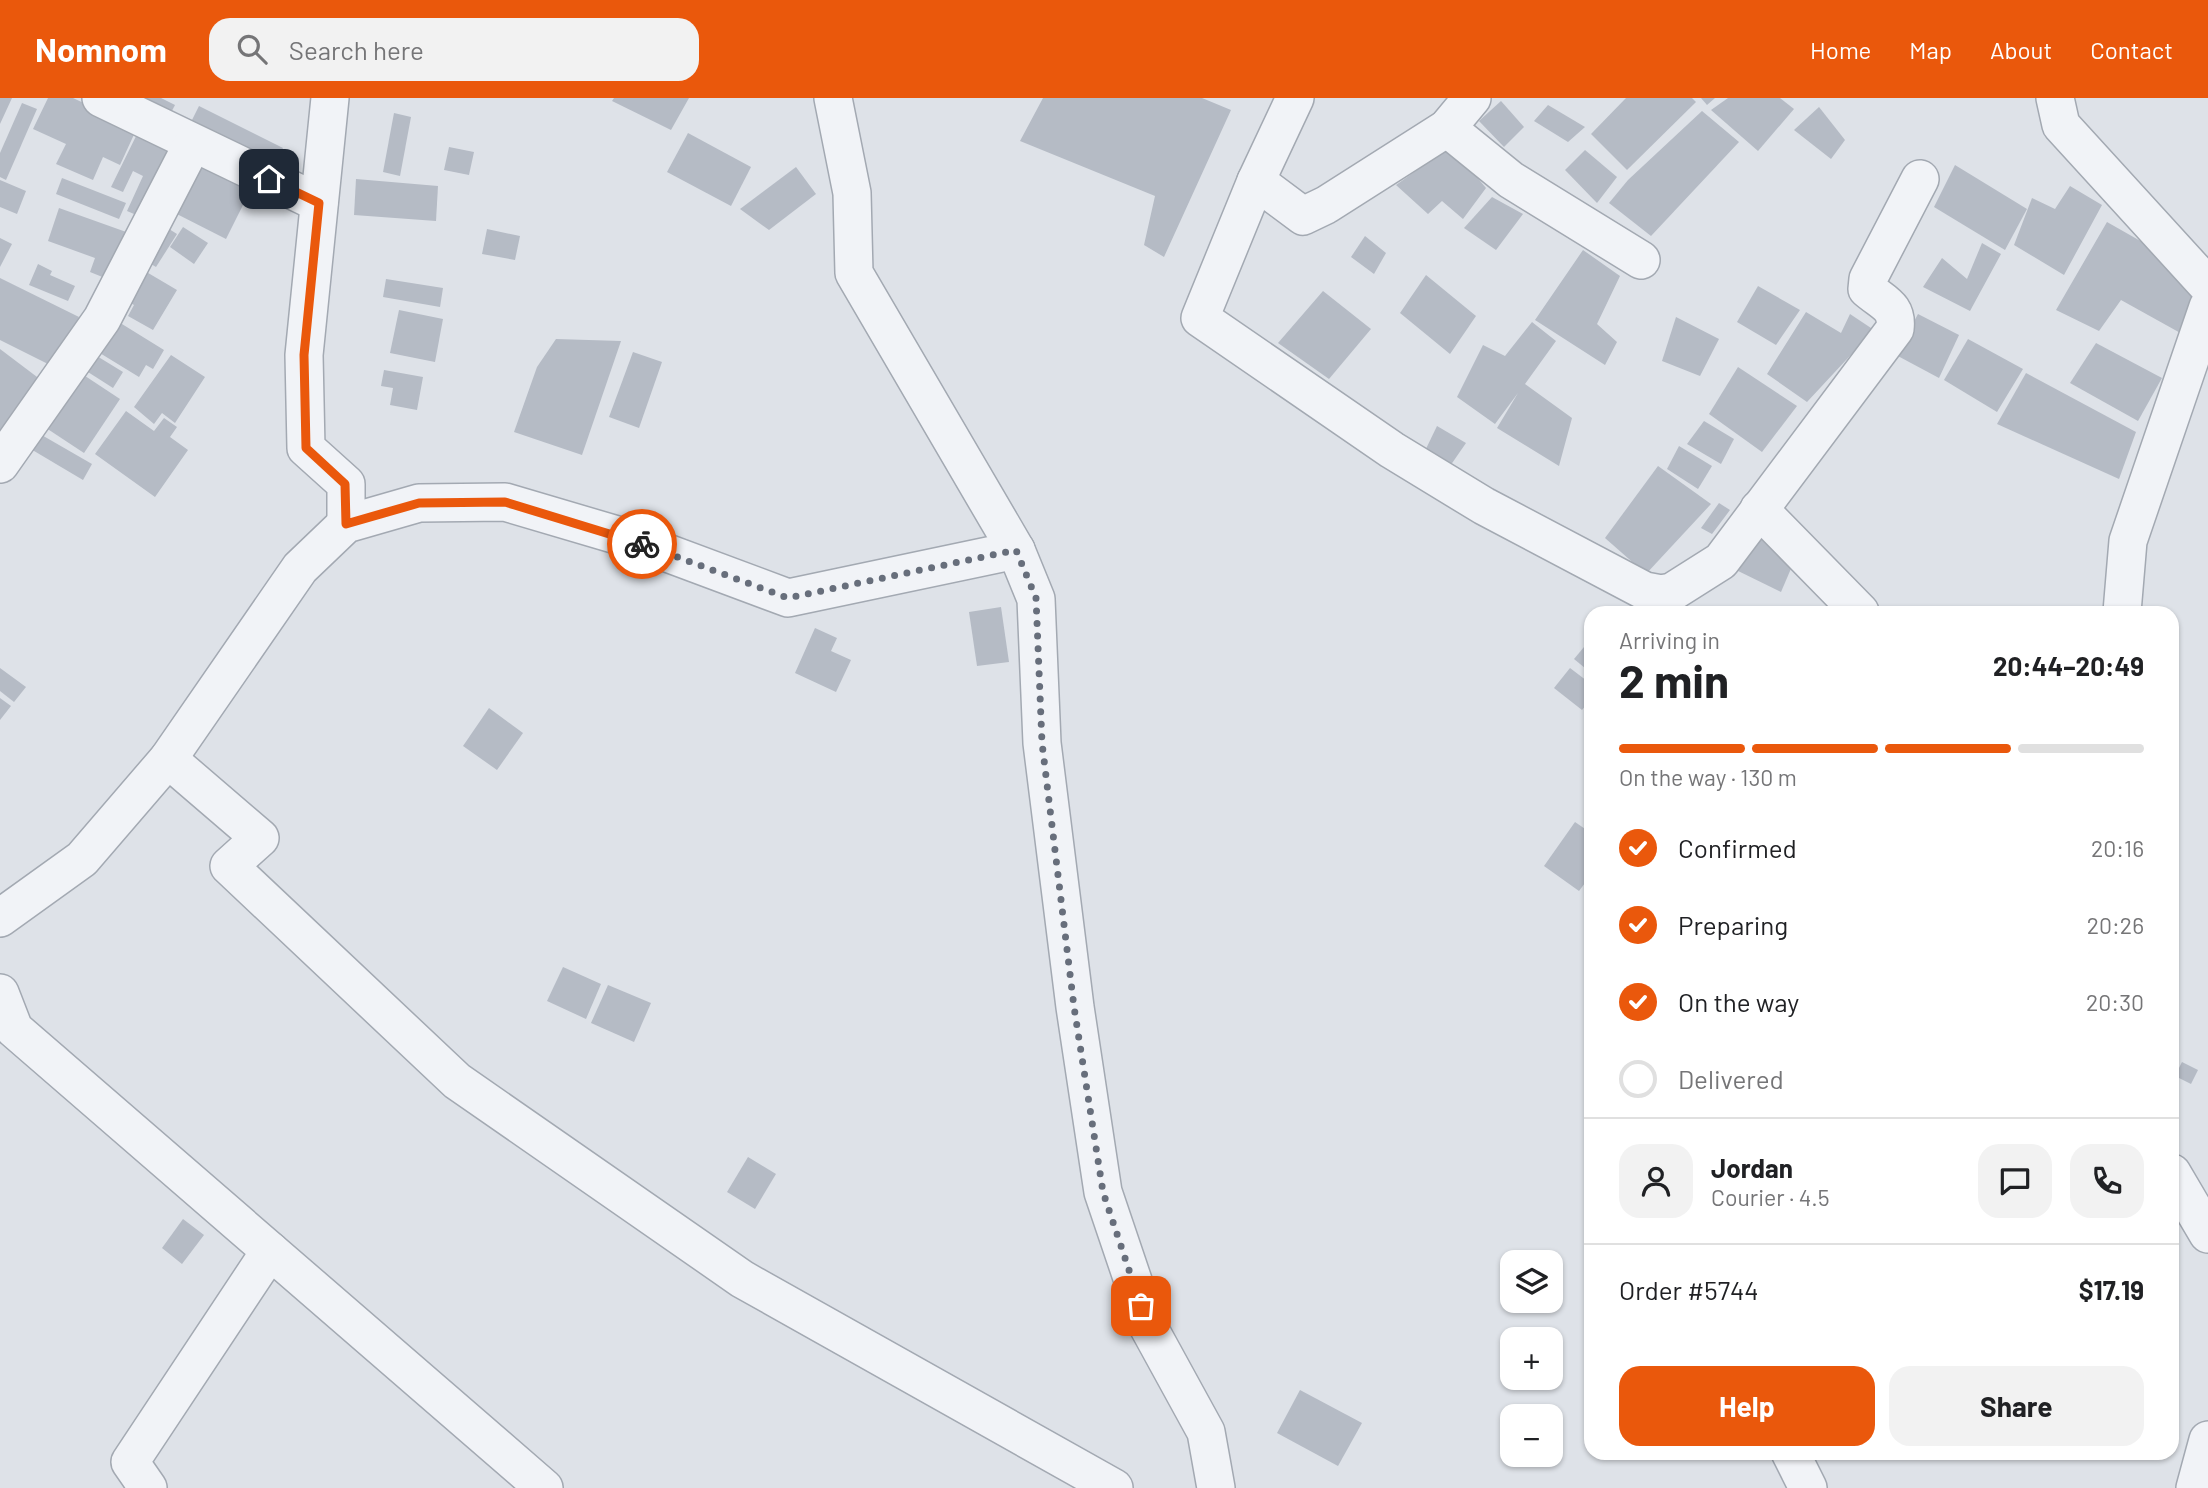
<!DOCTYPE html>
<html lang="en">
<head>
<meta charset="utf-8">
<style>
	:root { --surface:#fff; --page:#f2f2f2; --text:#202124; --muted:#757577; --line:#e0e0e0; --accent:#ea580c }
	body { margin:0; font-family:Barlow,sans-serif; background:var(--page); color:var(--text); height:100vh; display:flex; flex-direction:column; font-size:26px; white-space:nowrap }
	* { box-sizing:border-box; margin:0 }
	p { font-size:23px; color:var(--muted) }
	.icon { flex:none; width:38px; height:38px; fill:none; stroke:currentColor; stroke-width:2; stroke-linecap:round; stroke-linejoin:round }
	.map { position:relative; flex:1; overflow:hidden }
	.side { position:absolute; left:1584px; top:508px; width:595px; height:854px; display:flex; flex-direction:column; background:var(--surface); border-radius:21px; box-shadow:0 2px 5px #0004 }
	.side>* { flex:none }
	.controls { position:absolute; left:1500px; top:1152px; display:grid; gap:14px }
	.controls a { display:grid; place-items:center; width:63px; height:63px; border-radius:14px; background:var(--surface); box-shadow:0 2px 5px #0004; font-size:35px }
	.pin { position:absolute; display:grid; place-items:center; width:60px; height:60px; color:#fff; margin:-30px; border-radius:14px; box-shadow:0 4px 10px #0006 }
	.courier { position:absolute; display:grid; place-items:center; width:70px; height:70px; margin:-35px; border:5px solid #ea580c; border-radius:50%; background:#fff; color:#222; box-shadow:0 2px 9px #0007 }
	.headline em { font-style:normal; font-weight:700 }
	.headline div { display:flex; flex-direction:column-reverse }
	.headline { display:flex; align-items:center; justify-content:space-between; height:119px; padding:0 35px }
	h1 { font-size:46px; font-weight:700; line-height:52px }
	.bar { display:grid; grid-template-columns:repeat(4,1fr); gap:10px 7px; align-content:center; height:84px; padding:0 35px }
	.bar i { height:9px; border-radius:5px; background:var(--line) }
	.bar .current { background:var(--accent) }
	.bar p { grid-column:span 4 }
	.line { display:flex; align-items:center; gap:18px; padding:0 35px; border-top:2px solid var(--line) }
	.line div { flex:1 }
	.round { display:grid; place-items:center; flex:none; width:74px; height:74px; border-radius:21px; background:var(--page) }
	ol { padding:0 35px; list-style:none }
	li { display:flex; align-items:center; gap:21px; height:77px }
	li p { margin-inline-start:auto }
	li .icon { padding:7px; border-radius:50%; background:var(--accent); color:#fff; stroke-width:4 }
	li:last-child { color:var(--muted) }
	li i { width:38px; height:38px; border:4px solid var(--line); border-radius:50% }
	.button { display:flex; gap:14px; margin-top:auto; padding:14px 35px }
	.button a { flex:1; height:80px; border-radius:21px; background:var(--accent); color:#fff; font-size:28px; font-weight:700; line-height:80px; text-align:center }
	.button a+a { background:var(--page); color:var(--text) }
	header { display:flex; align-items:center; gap:42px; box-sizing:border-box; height:98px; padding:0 35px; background:var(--accent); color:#fff }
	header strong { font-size:33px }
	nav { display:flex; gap:38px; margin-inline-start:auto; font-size:24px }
	.search { width:490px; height:63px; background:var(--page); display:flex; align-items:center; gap:18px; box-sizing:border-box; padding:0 24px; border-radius:21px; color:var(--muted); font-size:26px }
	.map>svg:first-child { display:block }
	.building { fill:#b5bbc5 }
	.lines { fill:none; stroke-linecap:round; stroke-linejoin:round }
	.street-casing { stroke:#a3a9b2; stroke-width:40 }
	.street { stroke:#f1f3f7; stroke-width:37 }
	.done { stroke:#676e7b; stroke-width:7; stroke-dasharray:0 12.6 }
	.route { stroke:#ea580c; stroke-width:9 }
</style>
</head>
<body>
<header>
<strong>Nomnom</strong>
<div class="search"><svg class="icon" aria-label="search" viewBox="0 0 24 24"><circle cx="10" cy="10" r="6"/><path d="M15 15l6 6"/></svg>Search here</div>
<nav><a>Home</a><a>Map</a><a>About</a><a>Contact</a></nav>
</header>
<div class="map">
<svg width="2208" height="1390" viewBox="0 0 2208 1390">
	<rect width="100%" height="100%" fill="#dee2e8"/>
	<g class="building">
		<polygon points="0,0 12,0 0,26"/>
		<polygon points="48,0 73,0 137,30 120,67 103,59 93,82 56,66 66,46 33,31"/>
		<polygon points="105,0 161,0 175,7 164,28"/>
		<polygon points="614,0 689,0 671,32 612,3"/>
		<polygon points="1043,0 1202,0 1231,12 1164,159 1144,147 1155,98 1020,43"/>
		<polygon points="1626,0 1692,0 1696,4 1627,72 1591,36"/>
		<polygon points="1701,0 1715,0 1707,7"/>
		<polygon points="1728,0 1780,0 1794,11 1758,53 1711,12"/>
		<polygon points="1501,3 1524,29 1504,49 1479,23"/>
		<polygon points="22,5 37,11 6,82 0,79 0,55"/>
		<polygon points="1548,7 1585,29 1568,44 1534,23"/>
		<polygon points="199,8 283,50 270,77 185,36"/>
		<polygon points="1819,9 1845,42 1831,61 1794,32"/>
		<polygon points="1702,13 1739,44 1651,138 1609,105 1628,82"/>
		<polygon points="394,15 411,19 400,78 383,74"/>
		<polygon points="140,30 176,47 141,119 127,113 143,78 133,73 123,94 111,89"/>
		<polygon points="688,35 751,69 731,108 667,74"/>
		<polygon points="1451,48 1486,90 1463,121 1442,103 1428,116 1396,87"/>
		<polygon points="449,49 474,54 469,77 444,72"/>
		<polygon points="1585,52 1617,79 1597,105 1565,72"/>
		<polygon points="193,60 252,89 226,141 167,111"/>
		<polygon points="1955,67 2027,111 2005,152 1934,109"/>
		<polygon points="796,69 816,96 769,132 740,111"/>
		<polygon points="62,80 126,105 119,121 56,96"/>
		<polygon points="356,81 438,88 436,123 354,117"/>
		<polygon points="0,82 26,93 17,116 0,109"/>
		<polygon points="2070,88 2102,107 2064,177 2014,147 2032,100 2055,111"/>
		<polygon points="1492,99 1523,116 1496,152 1464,130"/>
		<polygon points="59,110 129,135 122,153 111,162 105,180 90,174 95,160 48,143"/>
		<polygon points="2107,124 2151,149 2193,193 2184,237 2121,202 2099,233 2056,212"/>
		<polygon points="161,126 177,136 156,169 141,160"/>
		<polygon points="183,129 208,145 194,166 170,149"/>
		<polygon points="487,131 520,138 515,162 482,156"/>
		<polygon points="1365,138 1386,155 1374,176 1351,159"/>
		<polygon points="0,140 12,146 0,169"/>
		<polygon points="1982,145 2001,156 1970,213 1923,189 1942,160 1967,181"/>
		<polygon points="1583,152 1620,178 1597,226 1617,244 1605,267 1535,222"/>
		<polygon points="38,166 52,173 50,177 75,188 68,203 29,187"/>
		<polygon points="138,169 177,192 153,232 128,218 134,207 121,199"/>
		<polygon points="1426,177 1476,218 1450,256 1400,215"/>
		<polygon points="0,180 79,219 54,269 0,242"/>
		<polygon points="386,181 443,190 440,209 383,199"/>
		<polygon points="1758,188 1800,212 1776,247 1737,224"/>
		<polygon points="1323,193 1371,231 1329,281 1278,245"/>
		<polygon points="399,212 443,221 435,264 390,255"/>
		<polygon points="1806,214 1841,235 1850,216 1874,232 1807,304 1767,276"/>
		<polygon points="1918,216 1959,237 1939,280 1896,257"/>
		<polygon points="109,218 164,252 153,271 146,267 139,279 90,249"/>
		<polygon points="1676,219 1719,241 1700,278 1662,263"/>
		<polygon points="1532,224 1556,243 1525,286 1572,320 1559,368 1497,330 1518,295 1495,326 1457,299 1483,247 1505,258"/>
		<polygon points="556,241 621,243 582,357 514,334 537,269"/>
		<polygon points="1968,241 2023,271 1997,314 1944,282"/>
		<polygon points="2096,245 2162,280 2138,323 2070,285"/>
		<polygon points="0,251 45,285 0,342"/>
		<polygon points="87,252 123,274 113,290 77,267"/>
		<polygon points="633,254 662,264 639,330 609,319"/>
		<polygon points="171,257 205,279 175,325 162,315 154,326 134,309"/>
		<polygon points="1738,269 1797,308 1762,354 1709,316"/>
		<polygon points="73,270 120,301 84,355 37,324"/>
		<polygon points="384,272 423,279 417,312 390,307 393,290 381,288"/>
		<polygon points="2026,275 2136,334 2119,381 1997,326"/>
		<polygon points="126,313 154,333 164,320 177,329 170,339 188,352 155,399 95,356"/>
		<polygon points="1704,323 1734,341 1721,366 1687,346"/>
		<polygon points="1437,328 1466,345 1448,371 1423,357"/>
		<polygon points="33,332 92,366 83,382 24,347"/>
		<polygon points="1679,348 1712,368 1698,391 1667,371"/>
		<polygon points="1658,368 1711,406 1646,476 1605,440"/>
		<polygon points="1719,405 1730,412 1712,436 1701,430"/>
		<polygon points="1756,432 1796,459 1781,494 1732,470"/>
		<polygon points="1641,506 1650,514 1633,514"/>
		<polygon points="1001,509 1009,564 977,568 969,514"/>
		<polygon points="815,530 837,540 831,553 851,562 836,594 795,575"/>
		<polygon points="1589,543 1591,544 1591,575 1574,561"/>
		<polygon points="0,570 26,589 14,604 0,593"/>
		<polygon points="1570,570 1591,586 1591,601 1582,612 1554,590"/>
		<polygon points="0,600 11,608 0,622"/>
		<polygon points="489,610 523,635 497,672 463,648"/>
		<polygon points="1575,724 1591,735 1591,777 1579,793 1544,768"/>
		<polygon points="1591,789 1591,804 1584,798"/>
		<polygon points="563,869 601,886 586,921 547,903"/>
		<polygon points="608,887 651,905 634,944 591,925"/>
		<polygon points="2182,964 2198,972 2191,986 2175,978"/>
		<polygon points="748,1059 776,1076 755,1111 727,1094"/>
		<polygon points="183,1121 204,1137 182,1166 162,1150"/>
		<polygon points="1300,1292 1362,1325 1338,1368 1277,1335"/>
	</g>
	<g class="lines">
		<defs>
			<g id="street">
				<polyline points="101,0 319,105"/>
				<polyline points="330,0 304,257 306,350 346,386 346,426"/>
				<polyline points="833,0 852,95 854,175 1016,452 1036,501 1042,645 1075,909 1103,1094 1149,1230 1206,1334 1216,1390"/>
				<path d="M1295 0 1256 83 1200 220 1392 352 1484 408 1645 493 1661 496 1672 494 1721 463 1895 231C1898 208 1883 205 1867 191L1868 181 1920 81"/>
				<polyline points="2055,0 2061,27 2208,188"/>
				<polyline points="1447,30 1511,82 1641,162"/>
				<polyline points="1256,83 1303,118 1326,107 1447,30 1472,0"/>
				<polyline points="0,366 102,221 193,45"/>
				<polyline points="1759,411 1860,514"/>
				<polyline points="2122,514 2128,443 2208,209"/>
				<polyline points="168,661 260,740 229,768 457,983 742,1181 1114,1390"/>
				<polyline points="0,820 82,761 168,661 300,470 346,426 419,405 505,404 627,440 788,500 1016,452"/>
				<polyline points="0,895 14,931 544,1390"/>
				<polyline points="2172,1075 2208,1136"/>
				<polyline points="1790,1354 1808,1390"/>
				<polyline points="148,1390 130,1364 270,1153"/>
				<polyline points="2195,1390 2208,1342"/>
			</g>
		</defs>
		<use href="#street" class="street-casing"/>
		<use href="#street" class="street"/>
	</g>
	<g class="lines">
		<polyline class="done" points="642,446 788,500 1016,452 1036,500 1042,645 1074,909 1103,1094 1141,1208"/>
		<polyline class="route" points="269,81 319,105 304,257 306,350 345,386 346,426 419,405 505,404 642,446"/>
	</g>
</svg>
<div class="controls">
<a><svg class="icon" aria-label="layers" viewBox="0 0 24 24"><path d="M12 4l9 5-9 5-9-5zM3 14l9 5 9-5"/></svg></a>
<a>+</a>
<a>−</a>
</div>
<div class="pin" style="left:1141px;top:1208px;background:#ea580c"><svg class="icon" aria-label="bag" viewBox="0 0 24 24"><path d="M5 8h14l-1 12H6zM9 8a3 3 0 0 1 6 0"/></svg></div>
<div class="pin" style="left:269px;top:81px;background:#1f2937"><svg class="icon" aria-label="home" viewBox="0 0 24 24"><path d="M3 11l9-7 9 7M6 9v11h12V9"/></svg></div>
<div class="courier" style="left:642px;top:446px"><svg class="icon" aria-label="bike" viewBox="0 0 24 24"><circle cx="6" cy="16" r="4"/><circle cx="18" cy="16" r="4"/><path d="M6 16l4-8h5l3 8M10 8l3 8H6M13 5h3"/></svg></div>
<section class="side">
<div class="headline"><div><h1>2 min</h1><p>Arriving in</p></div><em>20:44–20:49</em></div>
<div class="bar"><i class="current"></i><i class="current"></i><i class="current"></i><i></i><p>On the way · 130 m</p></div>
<ol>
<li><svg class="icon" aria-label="check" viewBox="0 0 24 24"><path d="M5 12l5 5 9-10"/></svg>Confirmed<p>20:16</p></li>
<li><svg class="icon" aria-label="check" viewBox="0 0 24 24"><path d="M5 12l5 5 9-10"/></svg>Preparing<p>20:26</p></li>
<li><svg class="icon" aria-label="check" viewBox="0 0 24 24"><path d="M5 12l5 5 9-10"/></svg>On the way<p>20:30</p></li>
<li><i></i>Delivered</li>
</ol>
<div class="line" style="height:126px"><a class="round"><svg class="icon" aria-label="person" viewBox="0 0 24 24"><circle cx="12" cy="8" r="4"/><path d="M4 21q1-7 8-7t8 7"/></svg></a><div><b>Jordan</b><p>Courier · 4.5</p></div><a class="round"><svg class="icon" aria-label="chat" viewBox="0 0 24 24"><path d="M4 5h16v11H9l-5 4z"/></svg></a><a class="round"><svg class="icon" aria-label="phone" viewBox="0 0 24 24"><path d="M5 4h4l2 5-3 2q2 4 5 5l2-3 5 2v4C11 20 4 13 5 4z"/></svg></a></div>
<div class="line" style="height:91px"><div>Order #5744</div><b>$17.19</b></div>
<div class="button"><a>Help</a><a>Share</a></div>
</section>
</div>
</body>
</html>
